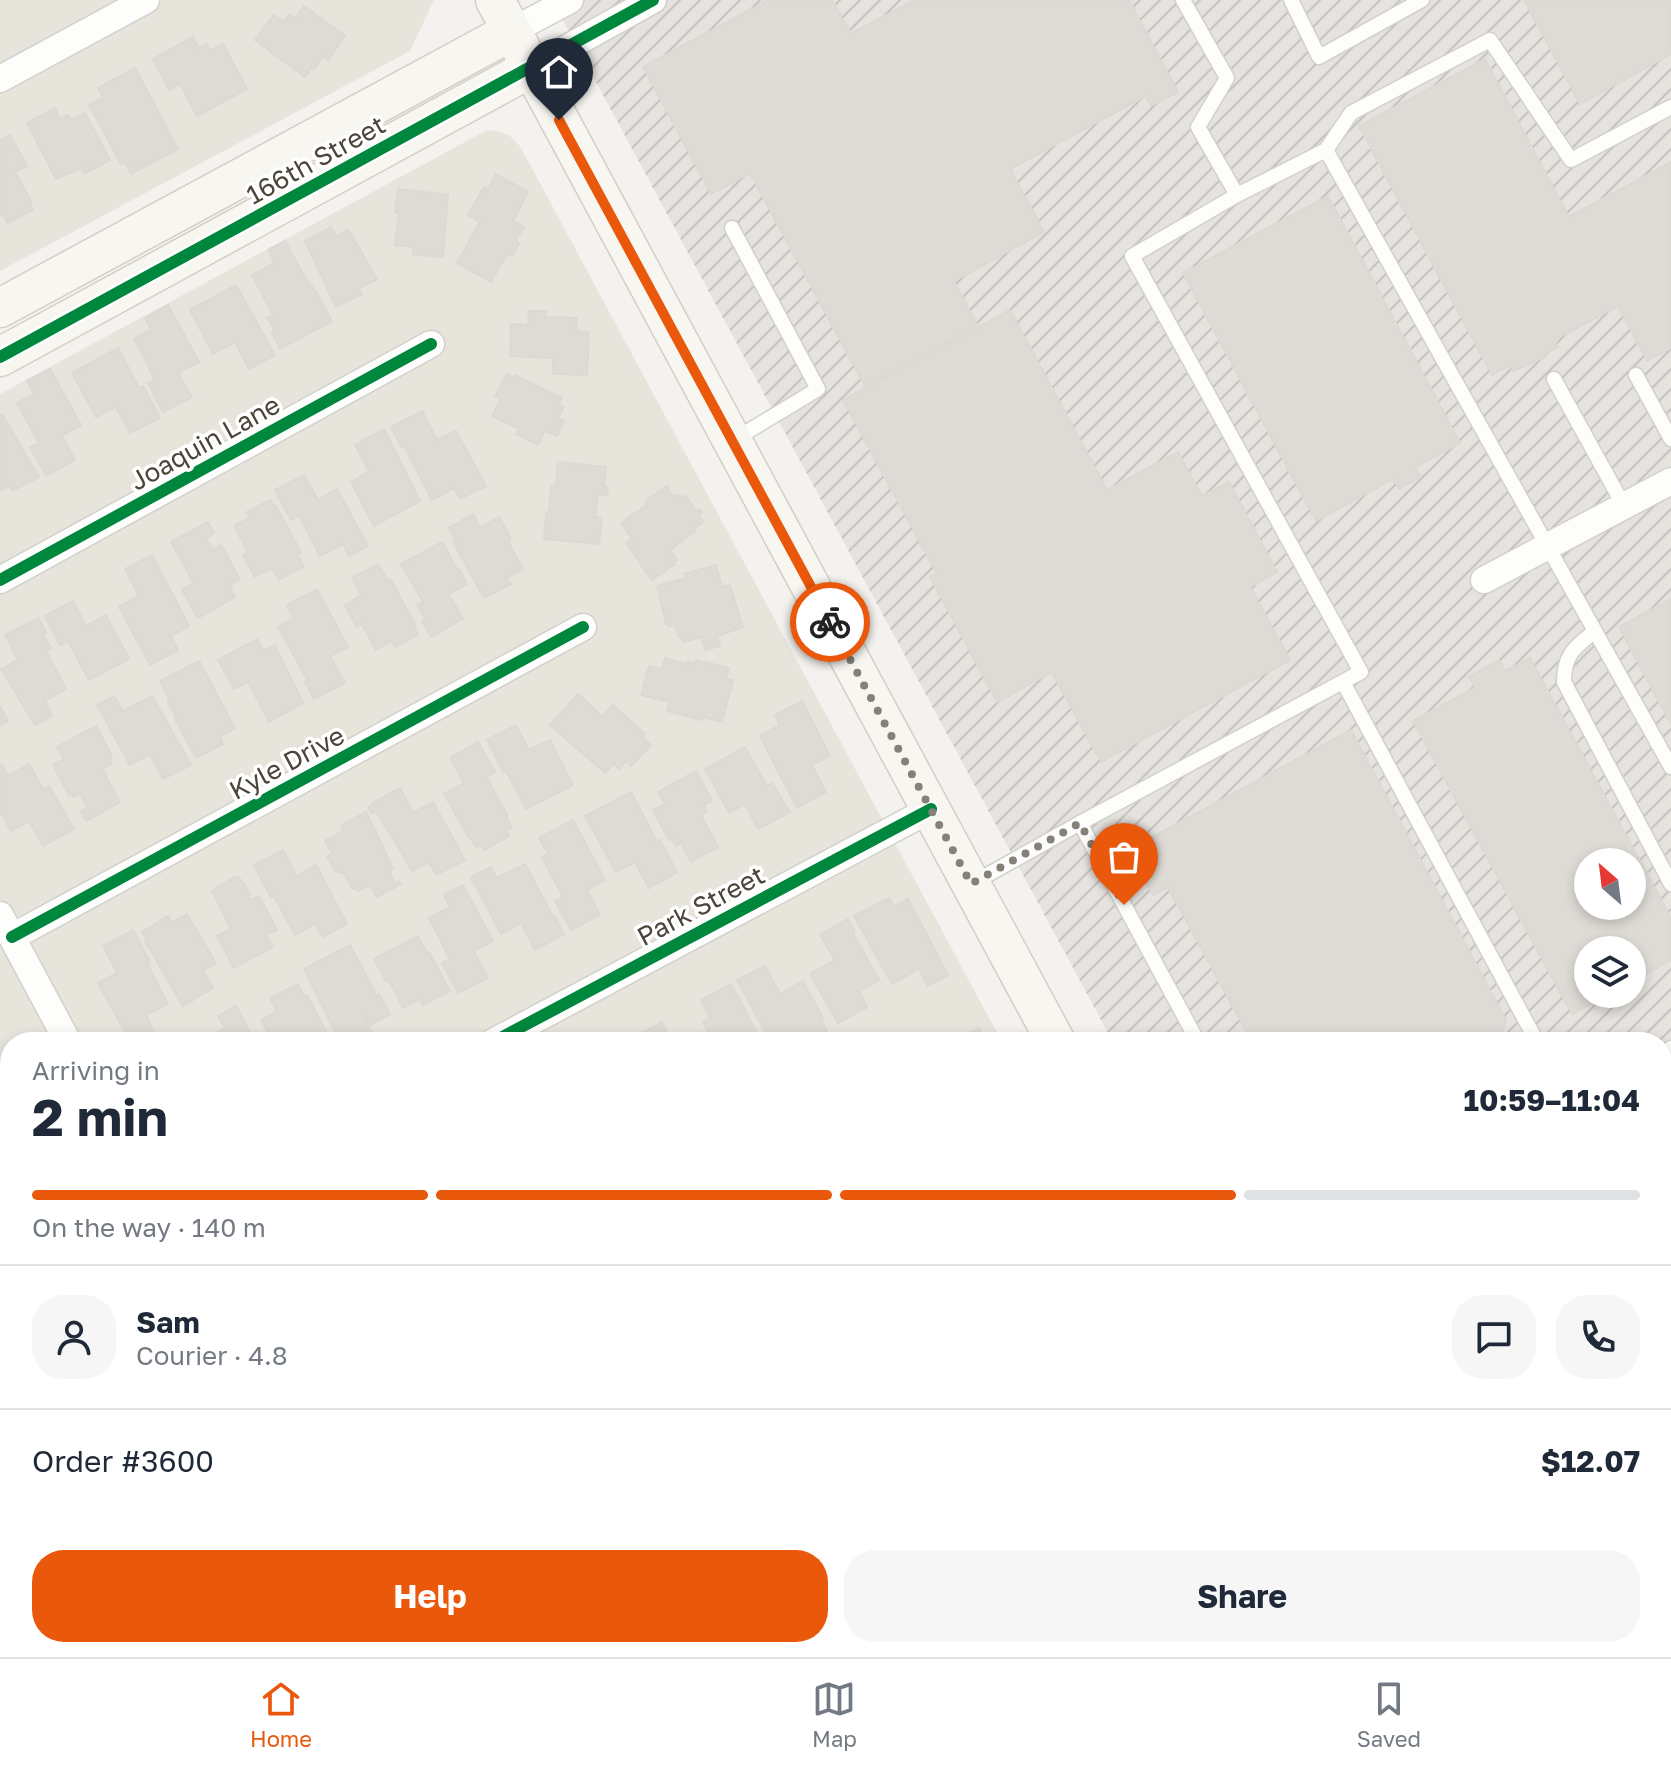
<!DOCTYPE html>
<html lang="en">
<head>
<meta charset="utf-8">
<style>
	:root { --surface:#fff; --page:#f6f6f7; --text:#1f2937; --muted:#747a83; --line:#e0e1e3; --accent:#ea580c }
	body { margin:0; font-family:"Golos Text",sans-serif; background:var(--page); color:var(--text); height:100vh; display:flex; flex-direction:column; font-size:30px; white-space:nowrap }
	* { box-sizing:border-box; margin:0 }
	p { font-size:26px; color:var(--muted) }
	.icon { flex:none; width:44px; height:44px; fill:none; stroke:currentColor; stroke-width:2; stroke-linecap:round; stroke-linejoin:round }
	.map { position:relative; flex:1; overflow:hidden }
	.drawer { position:absolute; left:0px; top:1032px; width:1672px; height:626px; display:flex; flex-direction:column; background:var(--surface); border-radius:32px 32px 0 0; box-shadow:0 4px 12px #0003 }
	.drawer>* { flex:none }
	.needle { width:52px; rotate:332deg }
	.controls { position:absolute; left:1574px; top:848px; display:grid; gap:16px }
	.controls a { display:grid; place-items:center; width:72px; height:72px; border-radius:50%; background:var(--surface); box-shadow:0 4px 12px #0003; font-size:40px }
	.pin { position:absolute; display:grid; place-items:center; width:68px; height:68px; color:#fff; margin:-82px -34px; border-radius:50% 50% 50% 0; rotate:-45deg; box-shadow:0 0 8px #0007 }
	.pin .icon { rotate:45deg }
	.courier { position:absolute; display:grid; place-items:center; width:80px; height:80px; margin:-40px; border:6px solid #ea580c; border-radius:50%; background:#fff; color:#222; box-shadow:0 2px 10px #0007 }
	.head em { font-style:normal; font-weight:700 }
	.head div { display:flex; flex-direction:column-reverse }
	.head { display:flex; align-items:center; justify-content:space-between; height:136px; padding:0 32px }
	h1 { font-size:52px; font-weight:700; line-height:60px }
	.bar { display:grid; grid-template-columns:repeat(4,1fr); gap:12px 8px; align-content:center; height:96px; padding:0 32px }
	.bar i { height:10px; border-radius:6px; background:var(--line) }
	.bar .selected { background:var(--accent) }
	.bar p { grid-column:span 4 }
	.line { display:flex; align-items:center; gap:20px; padding:0 32px; border-top:2px solid var(--line) }
	.line div { flex:1 }
	.round { display:grid; place-items:center; flex:none; width:84px; height:84px; border-radius:32px; background:var(--page) }
	.action { display:flex; gap:16px; margin-top:auto; padding:16px 32px }
	.action a { flex:1; height:92px; border-radius:32px; background:var(--accent); color:#fff; font-size:32px; font-weight:700; line-height:92px; text-align:center }
	.action a+a { background:var(--page); color:var(--text) }
	.menu { display:flex; justify-content:space-around; align-items:center; height:112px; border-top:2px solid var(--line); background:var(--surface); font-size:22px; color:var(--muted) }
	.menu a { display:grid; justify-items:center; gap:4px }
	.menu .selected { color:var(--accent) }
	.map>svg:first-child { display:block }
	.residential { fill:#e7e4dc }
	.industrial { fill:url(#industrial-furrows); fill-rule:evenodd }
	.education { fill:#eae5da }
	.pitch { fill:#e1eecf }
	.building { fill:#dedbd6; stroke:#dcd9d4; stroke-width:2; fill-rule:evenodd }
	.lines { fill:none; stroke-linecap:round; stroke-linejoin:round }
	.lane-casing { stroke:#d2d0cb; stroke-width:17 }
	.street-casing { stroke:#d2d0cb; stroke-width:29 }
	.secondary-casing { stroke:#d3cfc5; stroke-width:41 }
	.lane { stroke:#fdfdfc; stroke-width:14 }
	.street { stroke:#fdfdfc; stroke-width:26 }
	.secondary { stroke:#f7f6f1; stroke-width:38 }
	.cycleway-casing { stroke:#fff; stroke-width:17 }
	.cycleway { stroke:#00873e; stroke-width:12 }
	.done { stroke:#868178; stroke-width:8; stroke-dasharray:0 14.4 }
	.route { stroke:#ea580c; stroke-width:10 }
	.labels { text-anchor:middle; stroke-width:7; stroke-linejoin:round; paint-order:stroke }
	.street-label { font-size:26px; fill:#4b4439; stroke:#fff }
</style>
</head>
<body>
<div class="map">
<svg width="1671" height="1657" viewBox="0 0 1671 1657">
	<defs>
		<pattern id="industrial-furrows" width="10" height="10" patternUnits="userSpaceOnUse" patternTransform="scale(2)"><rect width="10" height="10" fill="#e6e2de"/><path d="M-1 1l2-2M0 10L10 0M9 11l2-2" fill="none" stroke="#c7c3bf"/></pattern>
	</defs>
	<rect width="100%" height="100%" fill="#f4f2ee"/>
	<g class="residential">
		<polygon points="0,0 434,0 410,51 0,271"/>
		<polygon points="487,130 499,131 510,136 520,146 1002,1042 10,1042 10,1648 1328,1648 1333,1657 0,1657 0,394"/>
	</g>
	<path class="industrial" d="M552 0H1671V1657H1444L1440 1648H1662V1042H1113ZM1588 862H1632V906H1588ZM1588 950H1632V994H1588Z"/>
	<polygon class="education" points="10,1388 10,1648 426,1648 431,1657 0,1657 0,1394"/>
	<g class="pitch">
		<polygon points="203,1648 277,1648 280,1653 272,1657 208,1657"/>
		<polygon points="300,1648 355,1648 359,1657 286,1657 285,1656"/>
	</g>
	<g class="building">
		<polygon points="768,0 832,0 851,34 914,0 1129,0 1178,92 1151,106 1146,96 1010,169 1044,232 954,281 978,326 865,386 750,173 711,194 643,67"/>
		<polygon points="1524,0 1671,0 1671,54 1580,104"/>
		<polygon points="304,6 345,36 328,60 323,56 314,70 311,68 305,77 255,40 274,15 283,22 289,14 295,19"/>
		<polygon points="193,37 199,48 206,44 210,51 223,44 247,89 197,116 180,84 169,90 153,59"/>
		<polygon points="1485,59 1569,217 1671,162 1671,348 1647,361 1618,306 1554,340 1558,347 1544,354 1545,357 1513,371 1510,365 1492,375 1359,126"/>
		<polygon points="135,68 178,149 131,174 125,162 121,164 89,105 103,98 98,88"/>
		<polygon points="55,108 60,119 68,115 71,120 85,113 110,160 84,174 81,168 56,179 27,123"/>
		<polygon points="10,135 27,166 15,172 31,201 29,202 33,210 8,223 4,216 0,215 0,140"/>
		<polygon points="496,174 528,192 513,221 524,227 516,240 519,244 512,255 506,256 491,282 457,263 480,222 468,215 484,187 488,190"/>
		<polygon points="398,189 448,195 443,257 413,254 414,247 395,245 399,214 395,213"/>
		<polygon points="1328,196 1460,443 1415,467 1421,477 1399,489 1393,479 1316,521 1183,273"/>
		<polygon points="331,227 337,236 348,229 377,279 359,289 362,294 336,307 305,241"/>
		<polygon points="285,241 308,283 309,283 317,293 332,321 280,349 272,333 275,331 267,318 273,315 252,275 275,263 268,250"/>
		<polygon points="236,285 275,355 249,369 235,342 213,354 190,310"/>
		<polygon points="168,305 199,362 178,373 192,397 163,412 148,383 155,380 149,369 150,369 134,339 151,330 145,318"/>
		<polygon points="1010,310 1107,490 1178,452 1202,496 1229,482 1277,572 1250,587 1290,660 1101,762 1052,672 997,702 930,577 937,574 843,400"/>
		<polygon points="529,311 546,311 546,317 577,318 576,331 589,332 587,375 553,374 553,358 510,356 511,324 528,325"/>
		<polygon points="118,348 139,388 143,386 160,418 130,433 116,407 96,417 72,373"/>
		<polygon points="50,369 81,425 62,436 75,460 46,476 30,447 39,443 17,403 34,394 27,381"/>
		<polygon points="507,374 514,377 515,375 562,398 559,404 564,407 558,418 564,421 557,436 545,431 538,445 516,434 519,429 492,416 501,399 495,396"/>
		<polygon points="422,411 437,440 456,431 486,486 460,499 454,488 432,500 404,446 401,447 391,427"/>
		<polygon points="2,414 39,477 12,491 9,486 0,490 0,415"/>
		<polygon points="384,429 420,501 374,526 351,482 369,471 355,445"/>
		<polygon points="558,462 606,467 604,487 608,488 607,495 598,495 595,517 602,518 599,544 544,539 546,512 549,512 551,485 556,486"/>
		<polygon points="304,475 318,500 337,489 368,546 349,556 343,544 320,556 299,516 291,520 275,490"/>
		<polygon points="667,486 672,495 687,497 696,511 700,509 702,512 699,515 703,522 694,529 695,531 670,550 677,560 673,562 675,564 652,580 626,543 632,539 621,523 647,505 645,503 647,500"/>
		<polygon points="270,500 274,507 276,506 301,552 297,554 304,566 279,580 272,568 255,577 243,555 248,552 234,526 250,518 247,512"/>
		<polygon points="473,514 480,528 499,517 511,539 508,541 523,569 507,578 511,584 484,598 453,542 456,541 449,528"/>
		<polygon points="208,522 214,533 206,538 213,550 221,545 240,579 229,585 235,597 198,618 182,590 194,583 171,542"/>
		<polygon points="442,542 458,571 460,570 467,584 449,594 463,619 431,637 422,621 425,619 417,605 423,602 401,564"/>
		<polygon points="152,555 189,626 171,636 178,650 150,665 119,607 139,596 125,569"/>
		<polygon points="378,564 388,581 391,580 416,626 414,627 418,635 395,647 392,641 376,650 362,624 357,627 345,605 361,595 352,578"/>
		<polygon points="716,565 722,587 730,585 743,627 717,636 720,646 705,650 701,637 683,642 681,637 679,637 675,625 669,627 668,624 666,624 657,586 685,578 684,574"/>
		<polygon points="317,589 348,647 330,656 345,683 314,699 305,682 308,681 278,627 294,618 287,605"/>
		<polygon points="1671,599 1671,724 1619,627"/>
		<polygon points="73,601 86,626 106,615 129,659 89,680 68,641 60,645 45,616"/>
		<polygon points="38,618 46,632 43,634 51,648 46,651 66,689 45,701 52,716 35,725 1,669 18,660 5,635"/>
		<polygon points="257,639 263,651 275,645 303,703 269,722 248,682 234,689 218,660"/>
		<polygon points="665,658 686,664 687,662 695,664 696,660 729,668 726,679 733,680 722,722 703,717 702,720 667,711 669,702 641,695 649,666 662,669"/>
		<path d="M1530 658 1671 918V960L1632 981V950H1588V994H1609L1572 1014 1413 721 1475 688 1469 677 1499 660 1505 671ZM1588 862H1632V906H1588Z"/>
		<polygon points="199,661 235,728 220,737 223,744 196,758 175,719 177,719 167,701 170,700 160,681"/>
		<polygon points="578,694 602,716 613,705 645,734 642,737 651,745 631,766 626,761 619,769 614,764 605,773 550,725"/>
		<polygon points="114,696 123,711 152,696 191,765 163,779 150,754 130,765 97,705"/>
		<polygon points="802,701 830,756 812,765 826,792 797,808 760,736 780,725 775,715"/>
		<polygon points="0,706 8,721 0,726"/>
		<polygon points="516,725 529,750 550,740 573,785 526,809 506,771 503,772 487,740"/>
		<polygon points="96,726 112,756 109,757 112,764 102,769 120,802 86,821 81,811 87,807 80,794 74,797 72,794 69,795 53,765 64,759 57,747"/>
		<polygon points="1351,730 1506,1020 1500,1042 1252,1042 1168,887 1153,895 1129,852 1144,844 1143,842"/>
		<polygon points="478,742 495,772 486,777 508,816 506,817 512,828 506,830 509,836 484,850 481,844 476,847 470,837 469,838 444,794 464,783 450,758"/>
		<polygon points="745,747 767,786 772,783 790,812 758,829 745,804 729,813 705,769"/>
		<polygon points="29,764 43,789 49,786 74,829 43,846 29,821 11,831 0,811 0,766 2,765 8,776"/>
		<polygon points="696,771 712,801 704,805 707,811 701,815 718,847 691,862 681,843 676,846 672,839 669,840 653,810 665,804 658,792"/>
		<polygon points="400,788 413,813 433,802 465,860 436,875 429,862 412,871 388,829 387,830 376,811 372,813 368,807 373,804 372,803"/>
		<polygon points="631,792 657,842 660,840 677,872 649,888 635,862 616,872 585,816"/>
		<polygon points="366,812 393,868 389,871 395,883 399,881 401,884 377,897 370,885 358,891 356,887 353,889 343,872 341,873 340,871 336,872 327,856 332,854 325,841 343,831 341,826"/>
		<polygon points="573,820 605,880 587,890 600,915 571,930 555,901 563,897 542,857 548,854 539,838"/>
		<polygon points="283,850 297,876 316,865 347,924 323,937 315,924 295,935 274,896 271,897 254,865"/>
		<polygon points="525,864 554,918 555,917 564,934 535,950 521,923 501,934 471,877 491,867 497,878"/>
		<polygon points="235,877 236,879 239,877 243,885 244,884 250,895 249,896 251,900 259,896 277,930 266,935 273,947 234,968 217,936 231,929 212,891"/>
		<polygon points="463,885 493,941 474,951 488,978 458,993 442,963 450,959 429,918 450,907 444,895"/>
		<polygon points="889,898 894,907 908,899 948,975 928,986 919,969 892,984 854,916"/>
		<polygon points="187,914 216,963 203,970 213,988 183,1006 145,941 147,940 142,932 168,916 172,923"/>
		<polygon points="848,919 855,932 853,933 879,980 859,991 867,1007 838,1023 810,974 835,960 820,935"/>
		<polygon points="133,930 150,962 147,964 168,1004 146,1015 153,1030 130,1041 98,983 117,973 103,946"/>
		<polygon points="418,936 427,953 429,952 450,991 423,1005 420,999 403,1008 389,980 386,981 374,959"/>
		<polygon points="350,945 377,996 379,994 390,1014 370,1025 362,1011 361,1012 374,1036 363,1042 340,1042 304,969"/>
		<polygon points="765,966 780,994 803,981 823,1018 821,1019 827,1031 807,1042 804,1042 799,1032 780,1042 771,1042 737,980"/>
		<polygon points="298,984 305,997 307,995 331,1041 278,1042 277,1040 273,1042 261,1020 277,1011 270,998"/>
		<polygon points="731,984 762,1042 697,1042 695,1039 708,1032 703,1022 710,1018 701,1000"/>
		<polygon points="236,1006 255,1042 204,1042 203,1040 225,1028 218,1016"/>
		<polygon points="662,1022 667,1032 659,1036 662,1042 626,1042"/>
		<polygon points="979,1028 986,1042 951,1042"/>
		<polygon points="1,1060 10,1077 9,1088 10,1112 0,1118"/>
		<polygon points="1671,1066 1671,1106 1662,1089 1662,1071"/>
		<polygon points="10,1132 10,1193 0,1198 0,1138"/>
		<polygon points="10,1205 10,1249 2,1253 0,1250 0,1224 3,1223 0,1216 0,1211"/>
		<polygon points="1662,1306 1671,1322 1671,1348 1662,1353"/>
		<polygon points="10,1508 10,1648 155,1648 157,1657 0,1657 0,1510"/>
		<polygon points="1671,1527 1671,1657 1575,1657 1570,1648 1662,1648 1662,1532"/>
		<polygon points="472,1648 536,1648 519,1657 463,1657 461,1654"/>
		<polygon points="954,1648 995,1648 1002,1657 938,1657"/>
		<polygon points="1007,1648 1073,1648 1078,1657 1012,1657"/>
		<polygon points="1087,1648 1124,1648 1127,1655 1122,1657 1094,1657"/>
		<polygon points="1237,1648 1239,1648 1243,1657 1220,1657"/>
		<polygon points="1250,1648 1311,1648 1316,1657 1254,1657"/>
	</g>
	<g class="lines">
		<defs>
			<g id="lane">
				<polyline points="1291,0 1319,57 1422,0"/>
				<polyline points="1326,150 1351,113 1490,40 1571,160 1671,107"/>
				<polyline points="1237,195 1326,150 1671,767"/>
				<polyline points="732,228 818,389 732,441"/>
				<polyline points="1636,375 1671,439"/>
				<polyline points="1554,379 1624,506"/>
				<path d="M1595 631C1575 647 1564 654 1564 682L1671 884"/>
				<polyline points="1343,682 1537,1042"/>
				<polyline points="1080,823 1361,672 1132,256 1237,195 1198,127 1227,78 1183,0"/>
				<polyline points="973,883 1080,823 1198,1042"/>
				<polyline points="1662,1053 1671,1048"/>
				<polyline points="1662,1187 1671,1204"/>
				<polyline points="1515,1648 1519,1657"/>
			</g>
			<g id="street">
				<polyline points="512,31 570,0"/>
				<polyline points="531,68 653,0"/>
				<polyline points="0,79 146,0"/>
				<polyline points="0,580 431,344"/>
				<polyline points="1484,580 1671,481"/>
				<polyline points="0,915 68,1042"/>
				<polyline points="12,937 583,627"/>
				<polyline points="493,1042 931,809"/>
				<polyline points="0,1351 10,1345"/>
				<polyline points="1662,1439 1671,1434"/>
				<polyline points="607,1648 612,1657"/>
				<polyline points="815,1657 832,1648"/>
			</g>
			<g id="secondary">
				<polyline points="495,0 1056,1042"/>
				<polyline points="0,308 512,31"/>
				<polyline points="0,357 531,68"/>
				<polyline points="1382,1648 1387,1657"/>
			</g>
		</defs>
		<use href="#lane" class="lane-casing"/>
		<use href="#street" class="street-casing"/>
		<use href="#secondary" class="secondary-casing"/>
		<use href="#lane" class="lane"/>
		<use href="#street" class="street"/>
		<use href="#secondary" class="secondary"/>
		<defs>
			<g id="cycleway">
				<polyline points="0,357 653,0"/>
				<polyline points="0,580 431,344"/>
				<polyline points="12,937 583,627"/>
				<polyline points="493,1042 931,809"/>
			</g>
		</defs>
		<use href="#cycleway" class="cycleway-casing"/>
		<use href="#cycleway" class="cycleway"/>
	</g>
	<g class="lines">
		<polyline class="done" points="830,622 971,884 1080,823 1124,905"/>
		<polyline class="route" points="559,120 830,622"/>
	</g>
	<g class="labels">
		<g class="street-label">
			<text transform="translate(316 160) rotate(-29)" y="9">166th Street</text>
			<text transform="translate(205 443) rotate(-29)" y="9">Joaquin Lane</text>
			<text transform="translate(287 763) rotate(-28)" y="9">Kyle Drive</text>
			<text transform="translate(701 906) rotate(-28)" y="9">Park Street</text>
		</g>
	</g>
</svg>
<div class="controls">
<a><svg class="needle" viewBox="-14 -14 28 28"><path d="M0-13l5 13h-10z" fill="#e53935"/><path d="M0 13l5-13h-10z" fill="#747a83"/></svg></a>
<a><svg class="icon" aria-label="layers" viewBox="0 0 24 24"><path d="M12 4l9 5-9 5-9-5zM3 14l9 5 9-5"/></svg></a>
</div>
<div class="pin" style="left:1124px;top:905px;background:#ea580c"><svg class="icon" aria-label="bag" viewBox="0 0 24 24"><path d="M5 8h14l-1 12H6zM9 8a3 3 0 0 1 6 0"/></svg></div>
<div class="pin" style="left:559px;top:120px;background:#1f2937"><svg class="icon" aria-label="home" viewBox="0 0 24 24"><path d="M3 11l9-7 9 7M6 9v11h12V9"/></svg></div>
<div class="courier" style="left:830px;top:622px"><svg class="icon" aria-label="bike" viewBox="0 0 24 24"><circle cx="6" cy="16" r="4"/><circle cx="18" cy="16" r="4"/><path d="M6 16l4-8h5l3 8M10 8l3 8H6M13 5h3"/></svg></div>
<section class="drawer">
<div class="head"><div><h1>2 min</h1><p>Arriving in</p></div><em>10:59–11:04</em></div>
<div class="bar"><i class="selected"></i><i class="selected"></i><i class="selected"></i><i></i><p>On the way · 140 m</p></div>
<div class="line" style="height:144px"><a class="round"><svg class="icon" aria-label="person" viewBox="0 0 24 24"><circle cx="12" cy="8" r="4"/><path d="M4 21q1-7 8-7t8 7"/></svg></a><div><b>Sam</b><p>Courier · 4.8</p></div><a class="round"><svg class="icon" aria-label="chat" viewBox="0 0 24 24"><path d="M4 5h16v11H9l-5 4z"/></svg></a><a class="round"><svg class="icon" aria-label="phone" viewBox="0 0 24 24"><path d="M5 4h4l2 5-3 2q2 4 5 5l2-3 5 2v4C11 20 4 13 5 4z"/></svg></a></div>
<div class="line" style="height:104px"><div>Order #3600</div><b>$12.07</b></div>
<div class="action"><a>Help</a><a>Share</a></div>
</section>
</div>
<nav class="menu">
<a class="selected"><svg class="icon" aria-label="home" viewBox="0 0 24 24"><path d="M3 11l9-7 9 7M6 9v11h12V9"/></svg>Home</a>
<a><svg class="icon" aria-label="map" viewBox="0 0 24 24"><path d="M3 6l6-2 6 2 6-2v14l-6 2-6-2-6 2zM9 4v14M15 6v14"/></svg>Map</a>
<a><svg class="icon" aria-label="saved" viewBox="0 0 24 24"><path d="M7 4h10v16l-5-4-5 4z"/></svg>Saved</a>
</nav>
</body>
</html>
